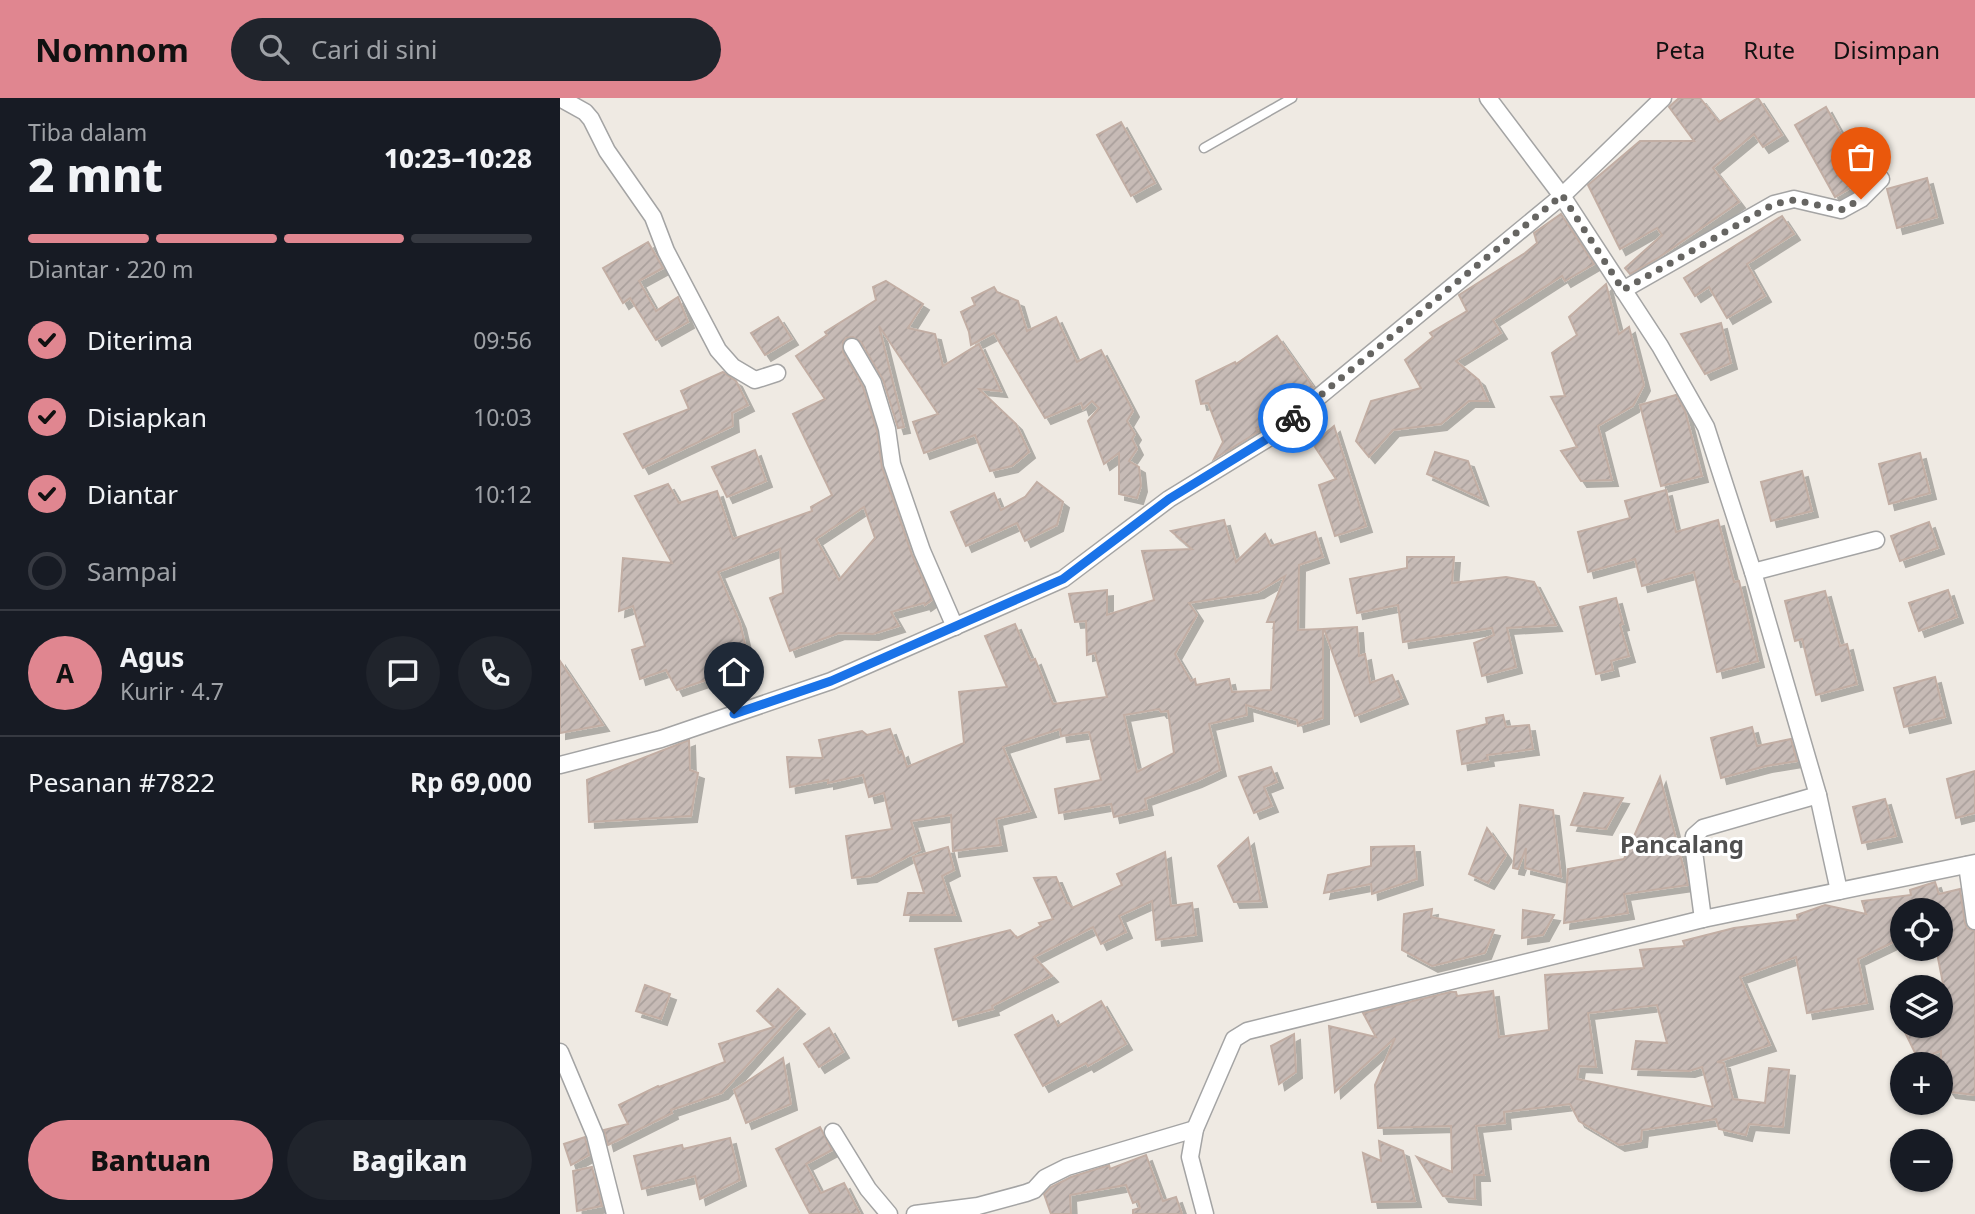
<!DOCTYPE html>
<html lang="id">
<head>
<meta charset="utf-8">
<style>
	:root { --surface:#171b24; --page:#20242c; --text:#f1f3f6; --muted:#9ea1a6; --line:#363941; --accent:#e08690 }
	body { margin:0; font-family:"Noto Sans",sans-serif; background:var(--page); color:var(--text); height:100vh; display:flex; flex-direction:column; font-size:26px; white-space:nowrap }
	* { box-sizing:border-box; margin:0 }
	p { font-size:23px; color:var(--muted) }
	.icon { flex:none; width:38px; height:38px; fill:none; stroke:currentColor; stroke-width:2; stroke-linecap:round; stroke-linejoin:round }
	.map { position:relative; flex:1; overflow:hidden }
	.details { display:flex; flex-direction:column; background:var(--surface); width:560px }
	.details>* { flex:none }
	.controls { position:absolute; left:1330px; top:800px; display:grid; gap:14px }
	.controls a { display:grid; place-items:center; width:63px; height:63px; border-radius:50%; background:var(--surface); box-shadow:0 2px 5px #0004; font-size:35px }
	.pin { position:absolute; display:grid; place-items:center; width:60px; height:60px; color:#fff; margin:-72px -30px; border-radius:50% 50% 50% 0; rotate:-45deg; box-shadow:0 0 7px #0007 }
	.pin .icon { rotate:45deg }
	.courier { position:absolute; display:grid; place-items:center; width:70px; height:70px; margin:-35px; border:5px solid #1a73e8; border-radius:50%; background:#fff; color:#222; box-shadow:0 2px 9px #0007 }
	.head em { font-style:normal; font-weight:800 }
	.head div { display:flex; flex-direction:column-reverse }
	.head { display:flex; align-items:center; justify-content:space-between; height:119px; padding:0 28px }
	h1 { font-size:46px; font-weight:800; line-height:52px }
	.bar { display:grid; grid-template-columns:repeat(4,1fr); gap:10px 7px; align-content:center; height:84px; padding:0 28px }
	.bar i { height:9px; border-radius:5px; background:var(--line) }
	.bar .current { background:var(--accent) }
	.bar p { grid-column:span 4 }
	.line { display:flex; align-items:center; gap:18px; padding:0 28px; border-top:2px solid var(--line) }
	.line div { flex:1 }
	.round { display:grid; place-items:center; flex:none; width:74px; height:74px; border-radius:37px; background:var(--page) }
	ol { padding:0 28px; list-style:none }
	li { display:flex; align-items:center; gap:21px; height:77px }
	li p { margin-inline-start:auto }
	li .icon { padding:7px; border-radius:50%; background:var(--accent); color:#111; stroke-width:4 }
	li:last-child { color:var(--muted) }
	li i { width:38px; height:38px; border:4px solid var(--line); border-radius:50% }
	.button { display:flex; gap:14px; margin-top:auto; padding:14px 28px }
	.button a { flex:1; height:80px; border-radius:42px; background:var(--accent); color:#111; font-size:28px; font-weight:800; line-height:80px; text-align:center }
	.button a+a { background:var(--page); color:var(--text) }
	header { display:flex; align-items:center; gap:42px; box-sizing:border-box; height:98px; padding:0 35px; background:var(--accent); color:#111 }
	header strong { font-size:33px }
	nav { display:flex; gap:38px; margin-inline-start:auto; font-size:24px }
	.search { width:490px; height:63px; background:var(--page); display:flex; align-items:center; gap:18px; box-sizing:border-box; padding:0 24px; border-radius:38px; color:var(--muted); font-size:26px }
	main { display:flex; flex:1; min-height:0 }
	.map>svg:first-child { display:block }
	.building { fill:url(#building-hatch); stroke:#c2aea4; stroke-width:2; fill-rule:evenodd; filter:url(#shadow) }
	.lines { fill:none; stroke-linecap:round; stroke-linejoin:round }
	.lane-casing { stroke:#a4a4a4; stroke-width:11 }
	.street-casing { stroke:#a4a4a4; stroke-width:19 }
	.lane { stroke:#fff; stroke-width:8 }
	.street { stroke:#fff; stroke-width:16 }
	.done { stroke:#666562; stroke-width:7; stroke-dasharray:0 12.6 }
	.route { stroke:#1a73e8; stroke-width:9 }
	.labels { text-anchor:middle; stroke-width:6; stroke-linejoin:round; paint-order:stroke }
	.quarter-label { font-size:24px; font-weight:bold; fill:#505050; stroke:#fff }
</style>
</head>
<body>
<header>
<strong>Nomnom</strong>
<div class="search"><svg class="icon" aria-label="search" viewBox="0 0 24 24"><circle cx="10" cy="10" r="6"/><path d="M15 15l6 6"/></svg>Cari di sini</div>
<nav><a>Peta</a><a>Rute</a><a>Disimpan</a></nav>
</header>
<main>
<section class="details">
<div class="head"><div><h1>2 mnt</h1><p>Tiba dalam</p></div><em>10:23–10:28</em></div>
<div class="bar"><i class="current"></i><i class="current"></i><i class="current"></i><i></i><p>Diantar · 220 m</p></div>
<ol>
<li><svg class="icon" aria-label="check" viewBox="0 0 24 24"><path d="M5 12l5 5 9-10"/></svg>Diterima<p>09:56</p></li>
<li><svg class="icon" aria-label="check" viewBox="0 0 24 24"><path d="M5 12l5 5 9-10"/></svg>Disiapkan<p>10:03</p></li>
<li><svg class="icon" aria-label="check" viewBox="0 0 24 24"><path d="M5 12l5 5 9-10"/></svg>Diantar<p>10:12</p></li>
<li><i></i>Sampai</li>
</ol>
<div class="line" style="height:126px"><b class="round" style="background:var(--accent);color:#111">A</b><div><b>Agus</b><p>Kurir · 4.7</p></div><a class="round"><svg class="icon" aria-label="chat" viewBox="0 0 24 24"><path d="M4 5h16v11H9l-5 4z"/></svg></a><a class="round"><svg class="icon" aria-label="phone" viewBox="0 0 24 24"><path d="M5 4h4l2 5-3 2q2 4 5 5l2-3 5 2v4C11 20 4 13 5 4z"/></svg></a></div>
<div class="line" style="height:91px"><div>Pesanan #7822</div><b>Rp 69,000</b></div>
<div class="button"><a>Bantuan</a><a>Bagikan</a></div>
</section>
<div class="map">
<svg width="1415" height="1116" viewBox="0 0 1415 1116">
	<defs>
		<pattern id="building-hatch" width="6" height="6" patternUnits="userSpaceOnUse" patternTransform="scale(1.75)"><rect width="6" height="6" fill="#c7bbb6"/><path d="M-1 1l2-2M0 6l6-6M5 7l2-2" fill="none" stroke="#aaa09c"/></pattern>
		<filter id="shadow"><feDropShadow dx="6" dy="6" stdDeviation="0" flood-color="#0004"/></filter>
	</defs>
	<rect width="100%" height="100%" fill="#efeae3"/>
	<g class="building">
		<polygon points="1119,0 1140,0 1159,24 1198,0 1222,37 1203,49 1194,36 1153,70 1179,104 1098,160 1070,176 1065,170 1102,137 1097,130 1060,151 1028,87 1080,43 1134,43 1109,9"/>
		<polygon points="1266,9 1306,81 1275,99 1235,27"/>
		<polygon points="561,24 595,85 571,98 537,37"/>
		<polygon points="1367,80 1377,119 1337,130 1327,91"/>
		<polygon points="1001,116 1034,166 1005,183 1002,178 933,222 941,235 896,263 919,282 928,303 909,303 881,326 833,332 809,359 796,343 811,303 861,290 845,262 873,239 870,235 907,213 899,197 965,155 977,145 974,135"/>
		<polygon points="1222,118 1234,136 1187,166 1205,198 1167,220 1149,189 1135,198 1124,180"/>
		<polygon points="88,144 103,170 79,183 96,213 118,199 128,224 96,242 70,200 63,205 43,170"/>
		<path d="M326 183 363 206 348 230 375 236 383 268 419 246 441 293 419 291 456 326 469 354 452 368 430 373 415 337 364 355 353 324 378 316 319 228 344 329 338 330 323 282 301 244 293 239 286 240 283 244V254L303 289 317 333 322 369 352 457 372 502 365 507 364 505 331 514 339 528 313 536 279 535 230 553 210 500 223 495 220 451 158 474 180 525 191 571 158 581V578L117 592 106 572 80 581 72 552 85 548 73 508 59 513 63 460 112 465 75 398 108 386 119 405 157 393 173 441 252 413 251 409 272 397 233 316 265 301 236 258 267 237 265 234 316 202 313 189ZM304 409 315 440 279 482 256 441Z"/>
		<polygon points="1046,186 1059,236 1069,229 1084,287 1073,308 1038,328 1052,382 1021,383 1001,353 1017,349 991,299 1005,298 992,255 1017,237 1009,219"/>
		<polygon points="434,189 437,194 458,203 467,233 496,219 517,264 541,252 573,313 567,323 575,336 572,341 577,351 569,363 579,369 581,388 577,400 559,396 559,355 544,366 528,323 539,310 532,303 523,311 521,305 485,320 434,235 411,247 409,234 401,214 415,207 412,200"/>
		<polygon points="218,219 232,241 205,257 191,235"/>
		<polygon points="1161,225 1171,265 1145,276 1121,236"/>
		<polygon points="717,238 753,289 715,321 696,330 698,334 654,361 663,344 648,305 641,306 636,283 675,264 676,266"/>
		<polygon points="163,274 176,283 188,307 172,315 173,328 83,370 64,336 129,311 121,293"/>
		<polygon points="1116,297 1125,313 1142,378 1101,388 1080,307"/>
		<polygon points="774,328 806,428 775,438 759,387 776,381 753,346"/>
		<polygon points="195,352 206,383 167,399 152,369"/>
		<polygon points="875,354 908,363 922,401 867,376"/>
		<polygon points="1360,355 1370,395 1329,406 1319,366"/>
		<polygon points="1242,373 1252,413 1211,423 1201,384"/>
		<polygon points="477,384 503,404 497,427 465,443 457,425 406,448 391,414 434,395 441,412 465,399"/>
		<polygon points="1106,392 1116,434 1158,422 1174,484 1179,483 1198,563 1157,574 1134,474 1082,488 1075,461 1028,474 1018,434 1070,420 1065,403"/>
		<path d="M664 422 676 464 705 436 711 448 755 434 763 459 739 467 738 532 763 531V620L738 628 737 622 686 607 687 617 649 626 660 672 636 683 585 701 587 711 554 719 551 706 499 715 495 691 541 682 529 634 501 638 500 631 443 649 470 713 436 721 441 747 393 753 391 717 351 723 360 752 311 778 292 780 286 738 332 731 324 695 309 699 303 677 268 685V682L230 689 227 659 263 660 259 642 302 633 307 637 330 631 339 655 342 653 347 669 404 645 399 594 447 589 425 538 455 526 471 563 475 561 493 606 547 599 535 555 527 557 526 523 515 524 509 496 547 492V517L594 502 582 453 632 451 611 433ZM725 478 707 524H714L711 592 672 594 669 581 636 587 635 581 631 583 615 556 637 517 629 505 698 494ZM599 611 601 614 608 613 614 655 577 674 564 617Z"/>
		<polygon points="1369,424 1378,450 1340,463 1331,438"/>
		<polygon points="847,459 894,459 892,485 946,479 974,484 996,527 947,530 956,569 922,578 914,545 934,537 932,530 843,544 838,507 797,515 790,481 847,470"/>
		<polygon points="1388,492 1397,519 1359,533 1349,505"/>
		<polygon points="1265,493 1280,548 1287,546 1297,586 1256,597 1242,541 1235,543 1225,503"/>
		<polygon points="1056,500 1063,526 1060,527 1069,558 1051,563 1053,572 1036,576 1020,509"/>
		<polygon points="797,529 799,558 805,556 810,585 832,577 842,600 795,618 764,531"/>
		<polygon points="0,563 43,627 0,635"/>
		<polygon points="1375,579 1385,619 1344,629 1334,590"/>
		<polygon points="943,617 946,629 969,627 973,651 927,657 928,662 902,666 897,633 927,626 926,620"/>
		<polygon points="1192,629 1197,648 1231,641 1237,663 1206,668 1161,680 1151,640"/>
		<polygon points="129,642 130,672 138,675 131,718 29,724 27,682"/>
		<polygon points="711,669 717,684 704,689 712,708 694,715 679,679"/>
		<polygon points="1415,673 1415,715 1396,720 1387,681"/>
		<polygon points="1100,679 1128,787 1064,796 1068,815 1004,825 1008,771 1064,761"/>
		<polygon points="1024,695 1063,700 1046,731 1011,727"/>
		<polygon points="1325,701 1336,738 1302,745 1293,709"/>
		<polygon points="960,707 993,712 1001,779 965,770 966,750 958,771 953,770"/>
		<polygon points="927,730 946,757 928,785 909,776"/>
		<polygon points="688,740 701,803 674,804 658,768"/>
		<polygon points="854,748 857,781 812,796 811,786 764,795 768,777 811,768 811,749"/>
		<polygon points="388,749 394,772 382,778 395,817 344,817 348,795 364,795 353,759"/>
		<polygon points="605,754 611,808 632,805 636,837 596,842 592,803 559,818 566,834 541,846 533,829 474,859 492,878 432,908 433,911 393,922 375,851 450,832 457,840 481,828 479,825 493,821 474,780 496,779 507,805 509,805 512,810 562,787 557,776"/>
		<path d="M1375 784 1379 796 1400 791 1405 825 1407 830 1415 833V997L1390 994 1381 982V953L1358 961 1342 928H1381V912L1388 911 1376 850H1381V812H1342V840L1298 861 1307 905 1247 915 1236 859 1180 879 1210 947 1157 964 1164 965 1173 1001 1205 1005 1209 970 1229 972 1223 1029 1189 1026 1186 1037 1159 1031 1156 1021 1082 1032 1081 1043 1059 1047 1019 1023 1010 1006 944 1014 945 1025 916 1028 924 1077H914L915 1101 883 1098 857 1059 892 1074 891 1028 818 1030 815 987 835 940 775 994 769 928 816 939 803 915 890 894H896L897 898 933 893 939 939 989 932 985 877 1084 870 1080 852 1125 848 1123 843 1174 830 1238 822 1237 817 1265 807 1306 816 1302 803 1351 797 1350 792ZM1097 907 1107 945 1076 943 1072 971 1129 973 1142 969 1153 1009 1017 981 1019 968 1036 969 1028 915Z"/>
		<polygon points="872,811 871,819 934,832 925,855 872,868 842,852 844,816"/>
		<polygon points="963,812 994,817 983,837 962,840"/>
		<polygon points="85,887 110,896 101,921 76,913"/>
		<polygon points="218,891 239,910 162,995 111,1012 112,1015 48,1047 44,1032 68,1026 59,1007 98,988 99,989 165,964 159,946 214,929 197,913"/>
		<polygon points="541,903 566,946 528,968 526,965 483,988 455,937 492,917 498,928"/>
		<polygon points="269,930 283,954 259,969 244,946"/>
		<polygon points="734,936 736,974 719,986 711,948"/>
		<polygon points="223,960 231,1006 186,1025 174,992"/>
		<polygon points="260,1029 272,1052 246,1066 261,1095 284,1085 300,1116 250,1116 216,1051"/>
		<polygon points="25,1039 29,1057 11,1067 4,1046"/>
		<polygon points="170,1040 180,1082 140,1101 135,1078 82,1091 74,1058 122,1047 123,1051"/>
		<polygon points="819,1043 843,1053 855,1103 812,1104 803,1055 821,1063"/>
		<polygon points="586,1057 603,1103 616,1099 622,1116 573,1116 573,1112 580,1110 578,1103 573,1105 566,1087 510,1097 511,1116 491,1116 484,1096 491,1089 511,1079 549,1067 550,1071"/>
		<polygon points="32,1069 42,1108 17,1113 13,1073"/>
	</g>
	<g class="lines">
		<defs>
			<polyline id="lane" points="644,50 732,0"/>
			<g id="street">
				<polyline points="0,0 25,14 31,21 47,53 93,119 106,153 158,252 173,269 195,282 217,275"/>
				<polyline points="928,0 1002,98 1100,248 1146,329 1193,474 1258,697 1279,793"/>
				<polyline points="1063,192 1214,106 1234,101 1281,112 1301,101 1321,81"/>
				<polyline points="292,249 313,285 327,331 332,366 362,453 395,529"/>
				<polyline points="1193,474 1316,442"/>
				<polyline points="0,667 101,641 271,583 503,481 609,401 710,339 1002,98 1103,0"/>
				<polyline points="1407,767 1415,823"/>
				<polyline points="1143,821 1133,746 1134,738 1143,730 1258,697"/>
				<polyline points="0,954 35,1037 55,1116"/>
				<polyline points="273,1034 308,1091 329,1116"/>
				<polyline points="355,1116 418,1108 466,1095 474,1092 485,1080 507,1069 635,1031"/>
				<polyline points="645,1116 630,1059 635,1031 674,941 687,933 1143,821 1415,765"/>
			</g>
		</defs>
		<use href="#lane" class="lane-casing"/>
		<use href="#street" class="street-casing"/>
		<use href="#lane" class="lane"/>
		<use href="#street" class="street"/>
	</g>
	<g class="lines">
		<polyline class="done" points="733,320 1002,97 1063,192 1214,106 1234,102 1281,112 1301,101"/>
		<polyline class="route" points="174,616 271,583 503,481 609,401 710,339 733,320"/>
	</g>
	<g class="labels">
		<g class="quarter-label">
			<text x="1122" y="755">Pancalang</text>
		</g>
	</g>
</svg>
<div class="controls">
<a><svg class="icon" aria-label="locate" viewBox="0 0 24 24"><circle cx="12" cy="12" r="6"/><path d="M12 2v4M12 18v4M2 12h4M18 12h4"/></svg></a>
<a><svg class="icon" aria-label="layers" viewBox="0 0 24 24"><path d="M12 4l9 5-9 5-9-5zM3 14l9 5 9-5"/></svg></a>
<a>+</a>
<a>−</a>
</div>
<div class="pin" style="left:1301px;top:101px;background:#ea580c"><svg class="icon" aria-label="bag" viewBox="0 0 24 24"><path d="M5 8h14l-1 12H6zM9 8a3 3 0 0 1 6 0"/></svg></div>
<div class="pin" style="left:174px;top:616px;background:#1f2937"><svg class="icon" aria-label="home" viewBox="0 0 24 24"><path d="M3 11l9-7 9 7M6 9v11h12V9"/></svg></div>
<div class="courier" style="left:733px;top:320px"><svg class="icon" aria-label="bike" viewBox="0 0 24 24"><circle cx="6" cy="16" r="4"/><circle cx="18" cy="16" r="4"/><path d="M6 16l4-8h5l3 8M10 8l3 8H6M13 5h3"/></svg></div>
</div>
</main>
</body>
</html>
